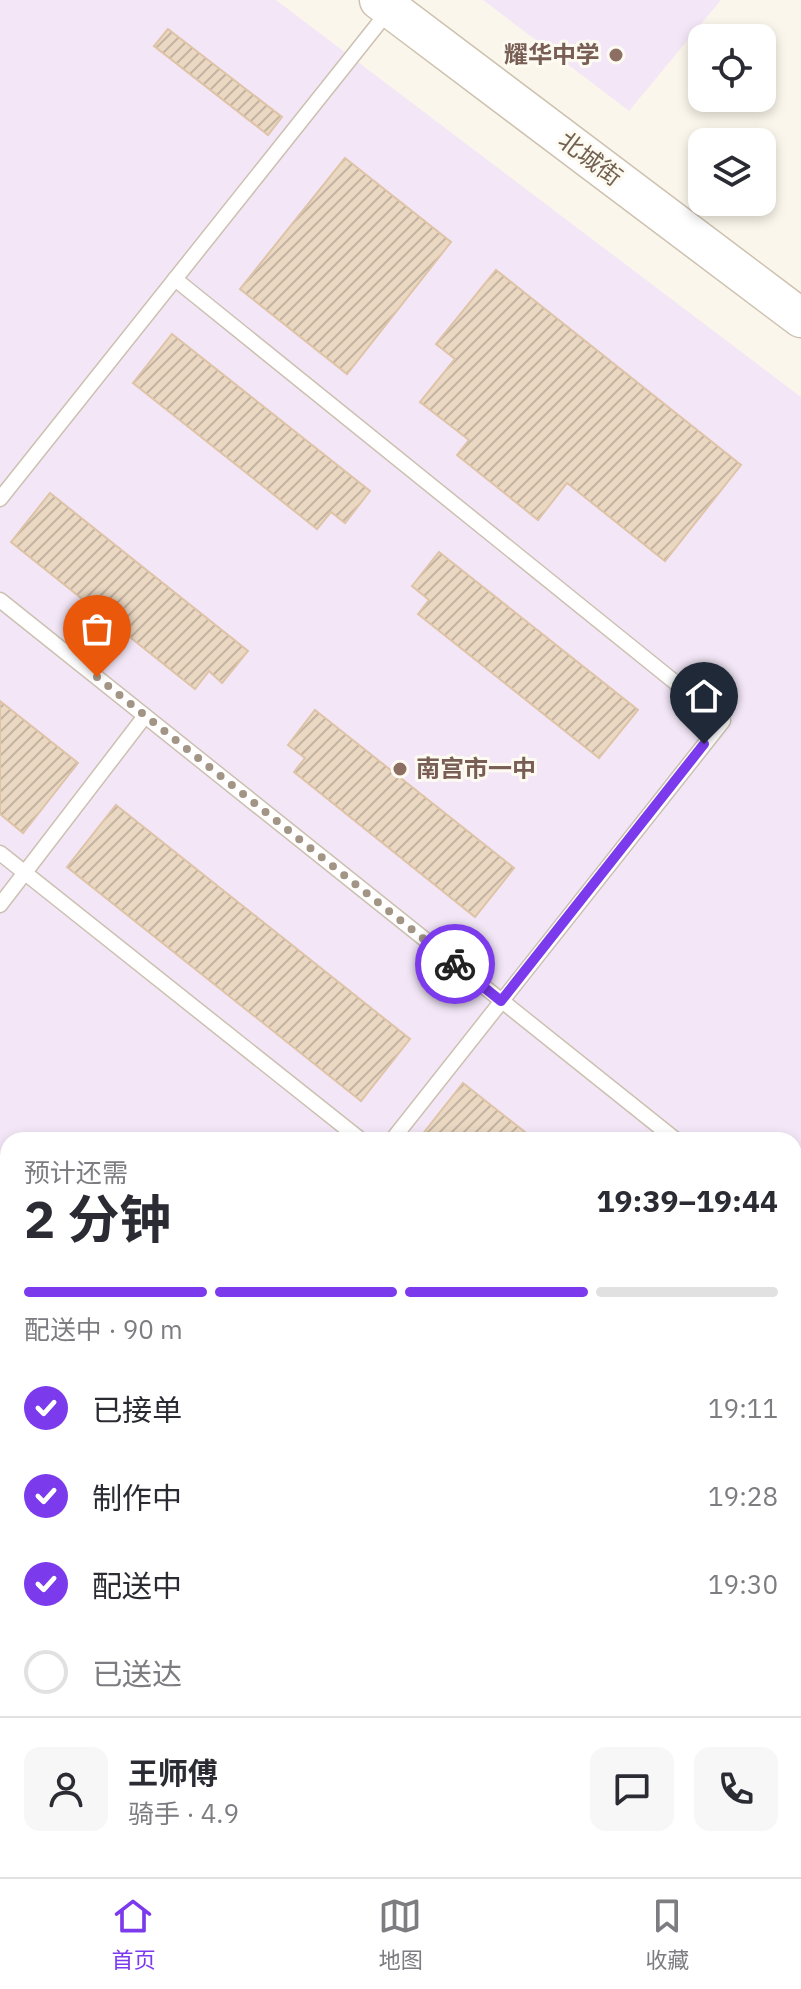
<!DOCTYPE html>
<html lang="zh">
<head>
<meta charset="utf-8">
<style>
	:root { --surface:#fff; --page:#f7f7f7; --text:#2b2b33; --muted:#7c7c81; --line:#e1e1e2; --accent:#7c3aed }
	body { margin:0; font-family:"IBM Plex Sans","Noto Sans SC",sans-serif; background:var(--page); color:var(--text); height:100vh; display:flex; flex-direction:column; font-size:30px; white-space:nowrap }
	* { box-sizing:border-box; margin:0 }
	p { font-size:26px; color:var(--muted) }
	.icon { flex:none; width:44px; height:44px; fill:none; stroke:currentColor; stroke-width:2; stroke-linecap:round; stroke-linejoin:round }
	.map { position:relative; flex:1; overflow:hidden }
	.drawer { position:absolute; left:0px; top:1132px; width:802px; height:746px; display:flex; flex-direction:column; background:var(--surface); border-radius:24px 24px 0 0; box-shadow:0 4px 12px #0003 }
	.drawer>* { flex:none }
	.tools { position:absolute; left:688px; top:24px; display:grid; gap:16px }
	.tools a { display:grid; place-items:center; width:88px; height:88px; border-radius:16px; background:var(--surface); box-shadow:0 4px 12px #0003; font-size:40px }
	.pin { position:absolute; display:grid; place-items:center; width:68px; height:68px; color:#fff; margin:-82px -34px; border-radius:50% 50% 50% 0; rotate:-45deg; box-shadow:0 0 8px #0007 }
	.pin .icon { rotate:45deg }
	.courier { position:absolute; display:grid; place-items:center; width:80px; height:80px; margin:-40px; border:6px solid #7c3aed; border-radius:50%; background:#fff; color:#222; box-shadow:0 2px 10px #0007 }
	.overview em { font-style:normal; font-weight:700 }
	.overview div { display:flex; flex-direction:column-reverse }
	.overview { display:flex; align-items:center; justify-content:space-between; height:136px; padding:0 24px }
	h1 { font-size:52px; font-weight:700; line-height:60px }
	.bar { display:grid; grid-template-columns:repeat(4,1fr); gap:12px 8px; align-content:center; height:96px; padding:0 24px }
	.bar i { height:10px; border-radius:6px; background:var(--line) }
	.bar .selected { background:var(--accent) }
	.bar p { grid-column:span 4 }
	.line { display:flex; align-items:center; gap:20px; padding:0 24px; border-top:2px solid var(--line) }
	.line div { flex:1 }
	.round { display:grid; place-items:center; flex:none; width:84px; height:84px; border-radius:16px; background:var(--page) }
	ol { padding:0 24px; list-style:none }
	li { display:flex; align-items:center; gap:24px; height:88px }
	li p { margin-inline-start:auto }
	li .icon { padding:8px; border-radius:50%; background:var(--accent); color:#fff; stroke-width:4 }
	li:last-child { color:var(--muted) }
	li i { width:44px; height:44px; border:4px solid var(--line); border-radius:50% }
	.menu { display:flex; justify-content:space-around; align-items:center; height:112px; border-top:2px solid var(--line); background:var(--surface); font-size:22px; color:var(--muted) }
	.menu a { display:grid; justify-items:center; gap:4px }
	.menu .selected { color:var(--accent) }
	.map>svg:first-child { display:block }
	.residential { fill:#f2e9da }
	.education { fill:#f3e7f7 }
	.building { fill:url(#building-hatch); stroke:#dec3a7; stroke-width:2 }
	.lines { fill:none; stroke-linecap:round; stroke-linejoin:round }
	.lane-casing { stroke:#ccc0b1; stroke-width:17 }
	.secondary-casing { stroke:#cec1af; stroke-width:41 }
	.lane { stroke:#fff; stroke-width:14 }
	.secondary { stroke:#fff; stroke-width:38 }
	.done { stroke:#a39586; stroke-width:8; stroke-dasharray:0 14.4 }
	.route { stroke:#7c3aed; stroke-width:10 }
	.education-dot { fill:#8d6e63; stroke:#fdfaf1; stroke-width:3 }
	.labels { text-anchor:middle; stroke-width:6; stroke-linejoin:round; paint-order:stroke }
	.education-label { font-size:24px; font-weight:bold; fill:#785e54; stroke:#fdfaf1; text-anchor:end }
	.street-label { font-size:24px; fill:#736150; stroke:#fdfaf1 }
</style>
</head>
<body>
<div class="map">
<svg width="801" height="1877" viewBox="0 0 801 1877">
	<defs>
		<pattern id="building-hatch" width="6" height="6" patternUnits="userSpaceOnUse" patternTransform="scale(2)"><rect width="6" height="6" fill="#ebd8c3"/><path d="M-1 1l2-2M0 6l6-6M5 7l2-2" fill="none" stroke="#c3b3a1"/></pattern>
	</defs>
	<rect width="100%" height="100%" fill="#fbf6eb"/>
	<polygon class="residential" points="801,1420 801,1877 674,1877 666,1870 794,1870 794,1428"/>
	<g class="education">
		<polygon points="0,0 276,0 801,397 801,1227 794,1236 794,1140 8,1140 8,1322 0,1315"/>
		<polygon points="483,0 721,0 629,111"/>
	</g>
	<g class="building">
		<polygon points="168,29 282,117 268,135 154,46"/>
		<polygon points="345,158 451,242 347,374 240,289"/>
		<polygon points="496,270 741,465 665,561 567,483 538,520 457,455 469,440 420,402 455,359 436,344"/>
		<polygon points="172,334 370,491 345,523 331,512 317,529 133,383"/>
		<polygon points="50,493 248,651 222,683 209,671 195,689 11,542"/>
		<polygon points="439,552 638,710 599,758 418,614 429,600 412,586"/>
		<polygon points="0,701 78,763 23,833 0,814"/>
		<polygon points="315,710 514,868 475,917 294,772 305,758 288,745"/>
		<polygon points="116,805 410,1039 361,1101 67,867"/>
		<polygon points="463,1083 535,1140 418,1140"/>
		<polygon points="801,1459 801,1521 794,1530 794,1468"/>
		<polygon points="794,1646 801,1651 801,1712 794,1706"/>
		<polygon points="794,1844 801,1849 801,1877 756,1877 747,1870 794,1870"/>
	</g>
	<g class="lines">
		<defs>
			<g id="lane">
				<polyline points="175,279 723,721 392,1140"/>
				<polyline points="0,499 390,9"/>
				<polyline points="0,600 676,1140"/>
				<polyline points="0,853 361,1140"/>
				<polyline points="0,905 145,716"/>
				<polyline points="0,1235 8,1241"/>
				<polyline points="0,1313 8,1303"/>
				<polyline points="794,1624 801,1630"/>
			</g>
			<g id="secondary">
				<polyline points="379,0 801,318"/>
				<polyline points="794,1321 801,1312"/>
				<polyline points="794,1373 801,1364"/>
				<polyline points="0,1390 8,1397"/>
				<polyline points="0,1429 8,1435"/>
				<polyline points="554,1870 563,1877"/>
				<polyline points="602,1870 611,1877"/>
				<polyline points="350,1877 356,1870"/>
				<polyline points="392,1877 398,1870"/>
			</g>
		</defs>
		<use href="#lane" class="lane-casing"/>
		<use href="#secondary" class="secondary-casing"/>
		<use href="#lane" class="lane"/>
		<use href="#secondary" class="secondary"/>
	</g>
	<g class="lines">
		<polyline class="done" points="97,677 455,964"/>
		<polyline class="route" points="455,964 501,1001 704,744"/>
	</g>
	<g class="education-dot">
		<circle cx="616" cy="55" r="8"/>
		<circle cx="400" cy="769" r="8"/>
	</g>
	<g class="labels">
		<g class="education-label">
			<text x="600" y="63">耀华中学</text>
			<text x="416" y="777" text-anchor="start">南宫市一中</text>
		</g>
		<g class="street-label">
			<text transform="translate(590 159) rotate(37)" y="8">北城街</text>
		</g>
	</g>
</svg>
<div class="tools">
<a><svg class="icon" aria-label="locate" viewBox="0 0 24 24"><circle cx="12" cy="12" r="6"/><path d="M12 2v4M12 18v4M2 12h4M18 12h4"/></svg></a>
<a><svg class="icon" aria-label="layers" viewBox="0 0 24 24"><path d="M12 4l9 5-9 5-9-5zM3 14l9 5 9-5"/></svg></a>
</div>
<div class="pin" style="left:97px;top:677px;background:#ea580c"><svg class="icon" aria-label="bag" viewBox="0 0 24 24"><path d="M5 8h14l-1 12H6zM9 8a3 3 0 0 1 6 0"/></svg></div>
<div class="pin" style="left:704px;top:744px;background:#1f2937"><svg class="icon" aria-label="home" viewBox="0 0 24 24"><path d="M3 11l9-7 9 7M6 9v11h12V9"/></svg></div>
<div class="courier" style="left:455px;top:964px"><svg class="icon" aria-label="bike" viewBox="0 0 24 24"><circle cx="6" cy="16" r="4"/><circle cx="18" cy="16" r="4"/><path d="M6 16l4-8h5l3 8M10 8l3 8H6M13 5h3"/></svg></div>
<section class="drawer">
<div class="overview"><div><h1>2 分钟</h1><p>预计还需</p></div><em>19:39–19:44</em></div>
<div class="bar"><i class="selected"></i><i class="selected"></i><i class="selected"></i><i></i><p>配送中 · 90 m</p></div>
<ol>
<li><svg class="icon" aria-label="check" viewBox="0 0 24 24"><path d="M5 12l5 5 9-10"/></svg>已接单<p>19:11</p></li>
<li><svg class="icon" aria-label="check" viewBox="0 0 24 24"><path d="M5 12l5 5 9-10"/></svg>制作中<p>19:28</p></li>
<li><svg class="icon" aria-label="check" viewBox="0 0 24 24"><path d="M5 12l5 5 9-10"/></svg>配送中<p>19:30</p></li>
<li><i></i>已送达</li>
</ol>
<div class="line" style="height:144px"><a class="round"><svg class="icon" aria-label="person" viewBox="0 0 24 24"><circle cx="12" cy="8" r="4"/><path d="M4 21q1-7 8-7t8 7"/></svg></a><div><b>王师傅</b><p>骑手 · 4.9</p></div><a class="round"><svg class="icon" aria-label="chat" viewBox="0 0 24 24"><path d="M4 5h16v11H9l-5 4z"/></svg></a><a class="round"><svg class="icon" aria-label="phone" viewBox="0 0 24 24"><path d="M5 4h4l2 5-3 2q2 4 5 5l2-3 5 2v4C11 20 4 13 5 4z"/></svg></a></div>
</section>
</div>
<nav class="menu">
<a class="selected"><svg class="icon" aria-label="home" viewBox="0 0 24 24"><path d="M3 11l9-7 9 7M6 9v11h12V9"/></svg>首页</a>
<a><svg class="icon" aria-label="map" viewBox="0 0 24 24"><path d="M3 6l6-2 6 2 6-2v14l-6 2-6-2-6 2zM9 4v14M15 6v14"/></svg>地图</a>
<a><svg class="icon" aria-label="saved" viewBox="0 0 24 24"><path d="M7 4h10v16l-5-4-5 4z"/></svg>收藏</a>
</nav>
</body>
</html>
